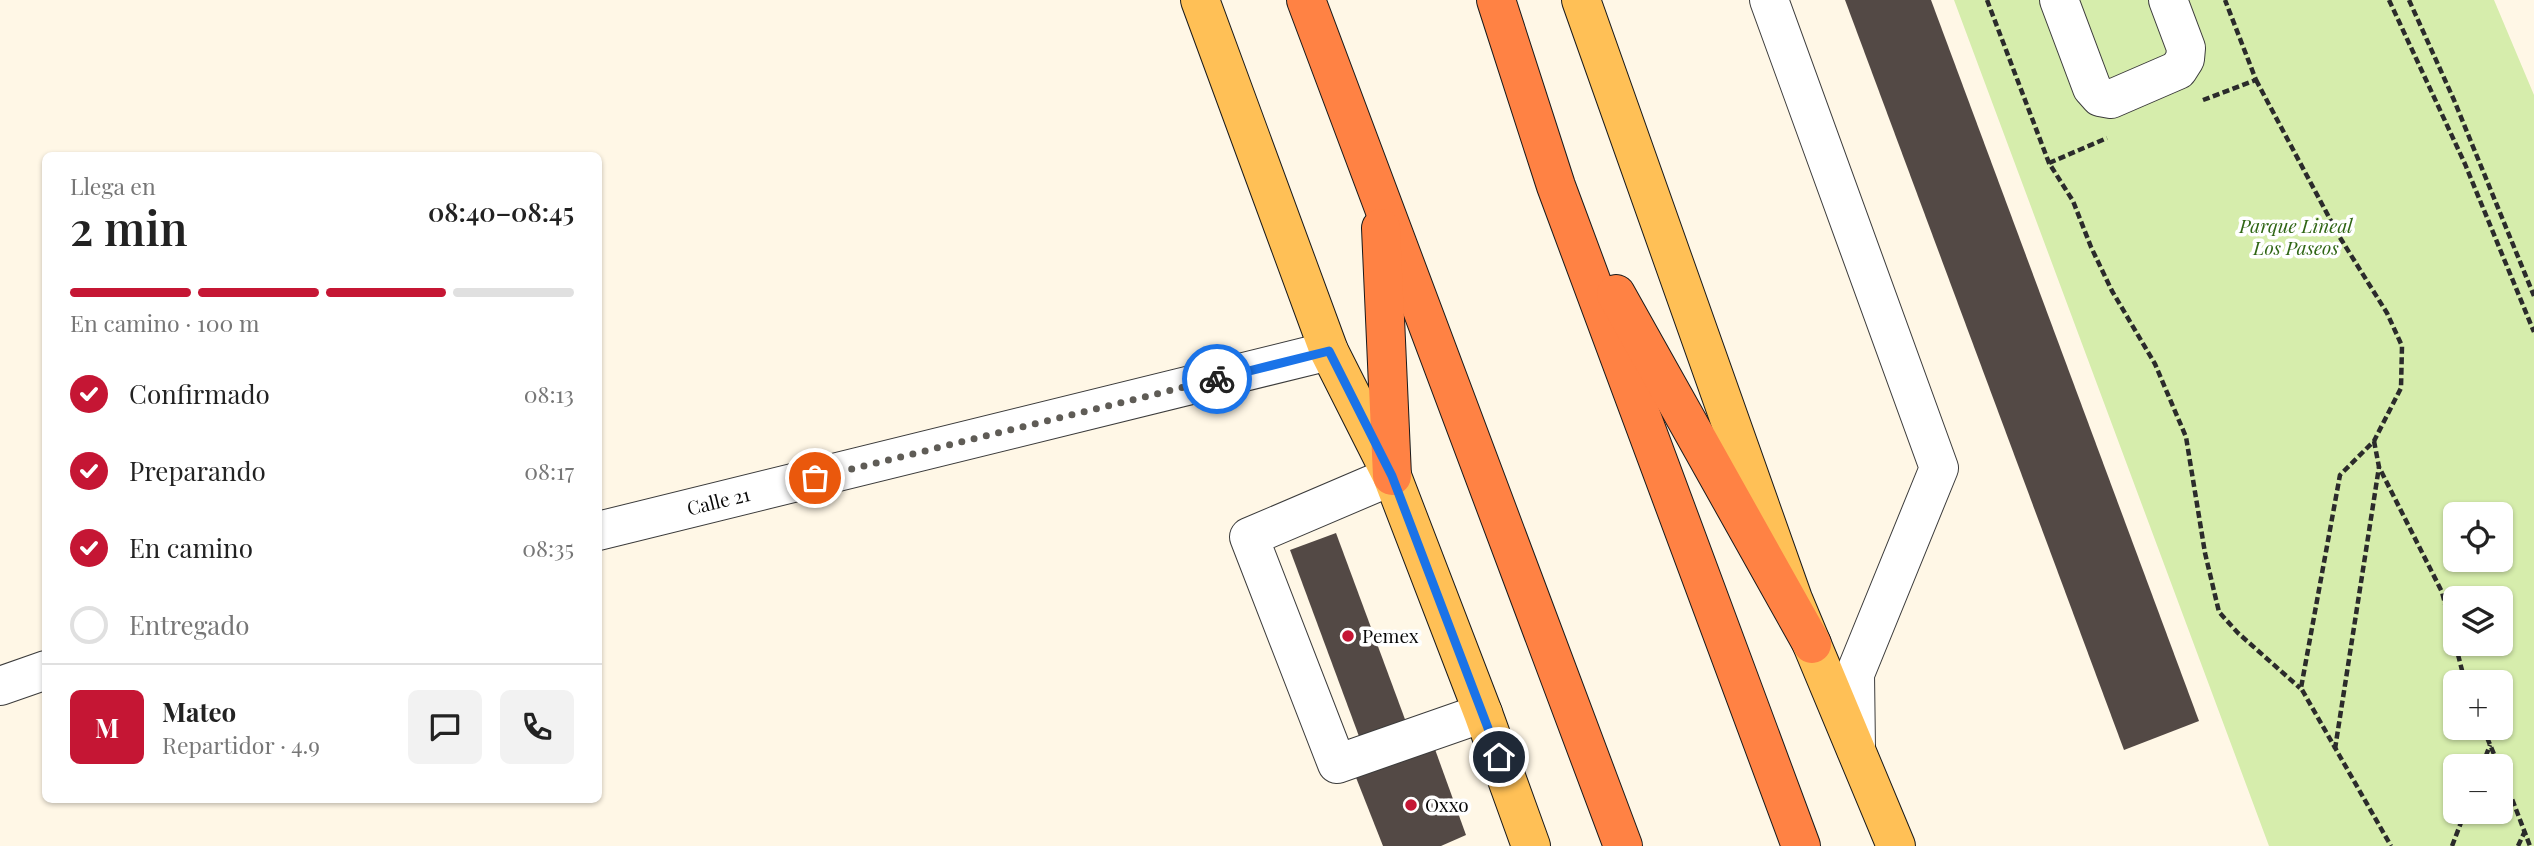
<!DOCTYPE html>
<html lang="es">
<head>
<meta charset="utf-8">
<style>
	:root { --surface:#fff; --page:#f2f2f2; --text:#222; --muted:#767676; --line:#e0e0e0; --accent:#c51634 }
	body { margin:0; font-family:"Playfair Display",serif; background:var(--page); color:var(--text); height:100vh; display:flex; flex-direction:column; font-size:26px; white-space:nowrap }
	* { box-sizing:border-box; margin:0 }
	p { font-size:23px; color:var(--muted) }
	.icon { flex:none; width:38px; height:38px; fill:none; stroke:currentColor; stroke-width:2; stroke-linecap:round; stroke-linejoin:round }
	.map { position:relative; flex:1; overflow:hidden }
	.details { position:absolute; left:42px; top:152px; width:560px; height:651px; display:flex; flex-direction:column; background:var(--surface); border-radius:10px; box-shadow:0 2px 5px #0004 }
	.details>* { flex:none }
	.buttons { position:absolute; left:2443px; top:502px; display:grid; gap:14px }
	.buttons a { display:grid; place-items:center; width:70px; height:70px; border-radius:10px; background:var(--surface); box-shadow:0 2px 5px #0004; font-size:35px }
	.pin { position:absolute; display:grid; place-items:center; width:60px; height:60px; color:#fff; margin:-30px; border:4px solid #fff; border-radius:50%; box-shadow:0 2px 7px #0007 }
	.courier { position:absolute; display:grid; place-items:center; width:70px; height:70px; margin:-35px; border:5px solid #1a73e8; border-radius:50%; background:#fff; color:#222; box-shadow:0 2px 9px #0007 }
	.summary em { font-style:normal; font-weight:600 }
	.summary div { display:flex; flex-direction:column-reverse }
	.summary { display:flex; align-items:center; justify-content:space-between; height:119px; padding:0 28px }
	h1 { font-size:46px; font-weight:600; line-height:52px }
	.bar { display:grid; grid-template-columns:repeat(4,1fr); gap:10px 7px; align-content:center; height:84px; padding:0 28px }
	.bar i { height:9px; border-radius:5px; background:var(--line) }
	.bar .selected { background:var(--accent) }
	.bar p { grid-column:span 4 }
	.line { display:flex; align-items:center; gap:18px; padding:0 28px; border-top:2px solid var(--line) }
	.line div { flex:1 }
	.round { display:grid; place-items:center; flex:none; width:74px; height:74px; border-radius:10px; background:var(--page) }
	ol { padding:0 28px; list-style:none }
	li { display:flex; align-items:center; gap:21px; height:77px }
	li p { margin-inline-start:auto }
	li .icon { padding:7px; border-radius:50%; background:var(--accent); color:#fff; stroke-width:4 }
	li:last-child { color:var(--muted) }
	li i { width:38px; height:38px; border:4px solid var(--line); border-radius:50% }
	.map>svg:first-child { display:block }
	.green { fill:#d6edac; fill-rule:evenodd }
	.building { fill:#534945 }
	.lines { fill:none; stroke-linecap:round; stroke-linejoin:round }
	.minor-casing { stroke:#3c3c3c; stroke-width:40 }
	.major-casing { stroke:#1a1a1a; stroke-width:40 }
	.highway-casing { stroke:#1a1a1a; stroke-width:40 }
	.path { stroke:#2b2b2b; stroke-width:4.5; stroke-dasharray:7 3.5; stroke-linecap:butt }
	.minor { stroke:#fff; stroke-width:38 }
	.major { stroke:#ffc056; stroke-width:38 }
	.highway { stroke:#ff8244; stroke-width:38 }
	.done { stroke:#5f5c56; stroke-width:7; stroke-dasharray:0 12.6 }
	.route { stroke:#1a73e8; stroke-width:9 }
	.poi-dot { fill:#c51634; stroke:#fff; stroke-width:2.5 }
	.labels { text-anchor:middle; stroke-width:7; stroke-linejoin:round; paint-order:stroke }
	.park-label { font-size:19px; font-style:italic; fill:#306615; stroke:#fff }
	.street-label { font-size:19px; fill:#090909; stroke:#fff }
	.poi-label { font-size:19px; fill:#090909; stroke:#fff; text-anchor:start }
</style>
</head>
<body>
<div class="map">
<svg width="2534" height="846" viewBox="0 0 2534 846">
	<rect width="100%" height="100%" fill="#fff7e6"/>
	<path class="green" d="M1954 0H2494L2534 95V846H2269ZM2455 514H2501V560H2455ZM2455 598H2501V644H2455ZM2455 682H2501V728H2455ZM2455 766H2501V812H2455Z"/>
	<g class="building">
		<polygon points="1845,0 1931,0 2199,721 2124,750"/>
		<polygon points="1336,533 1406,722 1360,739 1290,550"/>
		<polygon points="1432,741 1466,835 1441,846 1383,846 1355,775"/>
	</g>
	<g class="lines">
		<defs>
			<g id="minor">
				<polyline points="1769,0 1939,468 1855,674 1856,749"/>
				<polyline points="2059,0 2092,88 2100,97 2111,99 2178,70 2185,59 2186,48 2168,0"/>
				<polyline points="1392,476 1249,537 1337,764 1483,713"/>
				<path id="s1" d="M598 531 1329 351"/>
				<polyline points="0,686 46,670"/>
			</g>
			<g id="major">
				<polyline points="1200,0 1329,351 1392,476 1483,713 1531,846"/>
				<polyline points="1581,0 1793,599 1896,846"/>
			</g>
			<g id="highway">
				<polyline points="1306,0 1623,846"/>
				<polyline points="1496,0 1556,186 1801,846"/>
				<polyline points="1381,228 1392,476"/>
				<polyline points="1616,294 1812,644"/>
			</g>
		</defs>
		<use href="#minor" class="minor-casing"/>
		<use href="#major" class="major-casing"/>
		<use href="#highway" class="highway-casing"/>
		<g class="path">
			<polyline points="1987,0 2049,163 2073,201 2091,247 2112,291 2155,364 2186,437 2205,553 2219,612 2238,633 2300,688"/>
			<polyline points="2389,0 2465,164 2534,332"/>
			<polyline points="2409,0 2454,100 2534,296"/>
			<polyline points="2256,80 2339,236 2387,313 2402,346 2401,388 2374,441 2340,475 2301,688 2391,846"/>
			<polyline points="2203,100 2256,80 2225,0"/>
			<polyline points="2049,163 2107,138"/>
			<polyline points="2374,441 2379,467 2442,592 2465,682"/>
			<polyline points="2483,728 2499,766"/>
			<polyline points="2335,749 2379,467"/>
			<polyline points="2482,766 2490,745"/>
			<polyline points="2501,770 2530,846"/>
			<polyline points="2452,846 2465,812"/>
			<polyline points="2518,846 2525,831"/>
		</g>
		<use href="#minor" class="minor"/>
		<use href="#major" class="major"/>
		<use href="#highway" class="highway"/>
	</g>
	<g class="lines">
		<polyline class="done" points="815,478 1217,379"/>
		<polyline class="route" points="1217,379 1329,351 1392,476 1499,757"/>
	</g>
	<g class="poi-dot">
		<circle cx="1348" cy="636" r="7"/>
		<circle cx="1411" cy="805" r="7"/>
	</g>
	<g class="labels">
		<g class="park-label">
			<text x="2296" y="233">Parque Lineal<tspan x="2296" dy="22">Los Paseos</tspan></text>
		</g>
		<g class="street-label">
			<text dy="7" stroke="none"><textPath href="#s1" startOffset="124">Calle 21</textPath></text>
		</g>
		<g class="poi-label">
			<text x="1362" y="643">Pemex</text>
			<text x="1425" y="812">Oxxo</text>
		</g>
	</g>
</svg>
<div class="buttons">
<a><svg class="icon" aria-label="locate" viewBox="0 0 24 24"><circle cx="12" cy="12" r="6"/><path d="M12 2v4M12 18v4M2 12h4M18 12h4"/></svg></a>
<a><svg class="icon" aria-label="layers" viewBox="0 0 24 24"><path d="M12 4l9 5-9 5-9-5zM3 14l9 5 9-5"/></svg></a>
<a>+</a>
<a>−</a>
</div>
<div class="pin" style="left:815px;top:478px;background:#ea580c"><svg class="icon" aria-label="bag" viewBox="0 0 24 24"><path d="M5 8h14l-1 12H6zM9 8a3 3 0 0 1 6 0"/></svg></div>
<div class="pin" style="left:1499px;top:757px;background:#1f2937"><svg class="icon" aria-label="home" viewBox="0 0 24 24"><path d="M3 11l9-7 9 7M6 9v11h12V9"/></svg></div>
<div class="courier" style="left:1217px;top:379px"><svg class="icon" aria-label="bike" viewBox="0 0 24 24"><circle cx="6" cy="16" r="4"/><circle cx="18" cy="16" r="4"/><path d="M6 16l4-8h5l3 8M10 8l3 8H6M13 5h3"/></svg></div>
<section class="details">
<div class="summary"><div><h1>2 min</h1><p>Llega en</p></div><em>08:40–08:45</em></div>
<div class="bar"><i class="selected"></i><i class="selected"></i><i class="selected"></i><i></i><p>En camino · 100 m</p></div>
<ol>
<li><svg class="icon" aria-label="check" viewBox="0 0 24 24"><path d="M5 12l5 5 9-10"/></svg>Confirmado<p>08:13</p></li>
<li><svg class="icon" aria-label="check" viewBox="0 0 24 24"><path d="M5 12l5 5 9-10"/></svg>Preparando<p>08:17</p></li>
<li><svg class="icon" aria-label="check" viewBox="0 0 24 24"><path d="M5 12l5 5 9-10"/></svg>En camino<p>08:35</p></li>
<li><i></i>Entregado</li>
</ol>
<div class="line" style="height:126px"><b class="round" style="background:var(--accent);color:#fff">M</b><div><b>Mateo</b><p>Repartidor · 4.9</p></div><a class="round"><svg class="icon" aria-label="chat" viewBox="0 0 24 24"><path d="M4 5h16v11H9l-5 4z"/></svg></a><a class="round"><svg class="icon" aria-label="phone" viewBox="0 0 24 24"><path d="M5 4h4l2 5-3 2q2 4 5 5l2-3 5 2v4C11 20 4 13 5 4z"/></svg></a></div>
</section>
</div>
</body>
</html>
